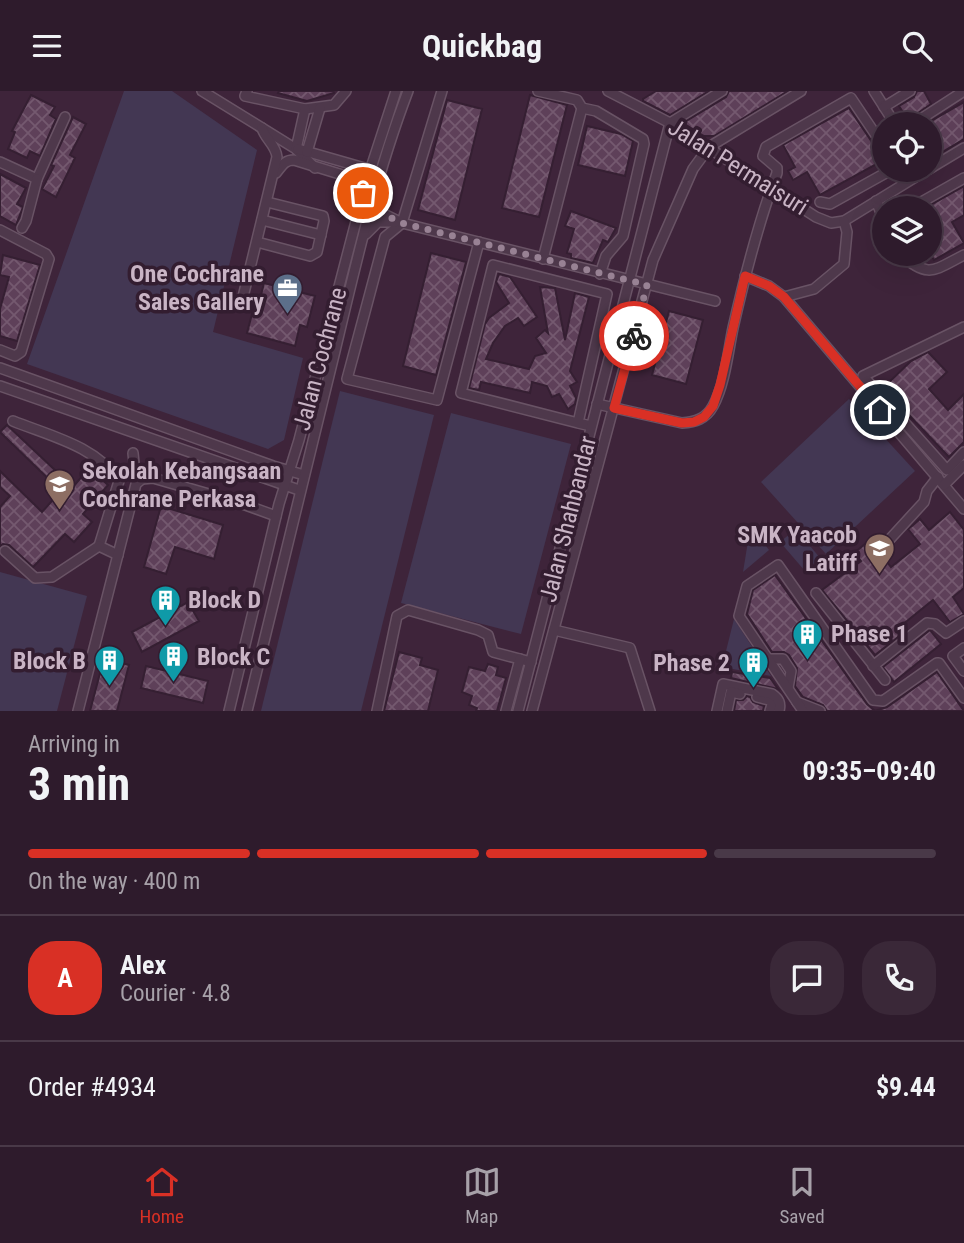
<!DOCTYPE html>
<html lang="en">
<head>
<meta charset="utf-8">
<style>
	:root { --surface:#2e1b2c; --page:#3a2838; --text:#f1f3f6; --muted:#a7a1a9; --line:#493948; --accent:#d93025 }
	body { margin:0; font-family:"Roboto Condensed",sans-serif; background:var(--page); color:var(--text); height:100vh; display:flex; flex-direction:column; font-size:26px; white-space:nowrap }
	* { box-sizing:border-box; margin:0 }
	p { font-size:23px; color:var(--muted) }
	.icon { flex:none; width:38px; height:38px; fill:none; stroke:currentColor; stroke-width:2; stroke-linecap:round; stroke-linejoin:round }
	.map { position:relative; height:620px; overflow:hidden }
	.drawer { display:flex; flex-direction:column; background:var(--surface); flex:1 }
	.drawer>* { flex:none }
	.buttons { position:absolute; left:872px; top:21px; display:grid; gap:14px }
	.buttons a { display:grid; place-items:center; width:70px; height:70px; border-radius:50%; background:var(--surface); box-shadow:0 7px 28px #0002,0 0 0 2px var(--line); font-size:35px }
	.pin { position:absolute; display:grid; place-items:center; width:60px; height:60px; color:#fff; margin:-30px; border:4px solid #fff; border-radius:50%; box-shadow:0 2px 7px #0007 }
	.courier { position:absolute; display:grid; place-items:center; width:70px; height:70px; margin:-35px; border:5px solid #d93025; border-radius:50%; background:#fff; color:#222; box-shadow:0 2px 9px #0007 }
	.headline em { font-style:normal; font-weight:700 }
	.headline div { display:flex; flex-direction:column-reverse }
	.headline { display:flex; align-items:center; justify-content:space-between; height:119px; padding:0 28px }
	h1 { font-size:46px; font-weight:700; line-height:52px }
	.bar { display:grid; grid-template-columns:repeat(4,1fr); gap:10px 7px; align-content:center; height:84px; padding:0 28px }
	.bar i { height:9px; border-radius:5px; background:var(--line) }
	.bar .current { background:var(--accent) }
	.bar p { grid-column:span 4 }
	.line { display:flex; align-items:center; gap:18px; padding:0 28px; border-top:2px solid var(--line) }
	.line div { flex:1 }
	.round { display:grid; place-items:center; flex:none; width:74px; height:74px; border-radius:28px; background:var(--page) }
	header { display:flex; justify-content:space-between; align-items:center; height:91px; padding:0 28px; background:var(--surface); font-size:32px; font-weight:700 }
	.dock { display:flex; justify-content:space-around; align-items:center; height:98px; border-top:2px solid var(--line); background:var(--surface); font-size:19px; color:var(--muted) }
	.dock a { display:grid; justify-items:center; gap:4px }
	.dock .current { color:var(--accent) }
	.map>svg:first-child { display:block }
	.green { fill:#433753 }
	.building { fill:url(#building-cross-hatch); stroke:#351f32; stroke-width:2 }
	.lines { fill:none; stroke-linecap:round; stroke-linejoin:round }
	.minor-casing { stroke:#695365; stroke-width:12 }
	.minor { stroke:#4e384b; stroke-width:9 }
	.done { stroke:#988294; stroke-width:7; stroke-dasharray:0 12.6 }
	.route { stroke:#d93025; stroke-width:9 }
	.labels { text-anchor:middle; stroke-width:7; stroke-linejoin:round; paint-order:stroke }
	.street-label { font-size:24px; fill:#c9b4c5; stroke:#331d30 }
	.poi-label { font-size:24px; font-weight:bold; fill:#c9b4c5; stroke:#331d30; text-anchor:end }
</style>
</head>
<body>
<header><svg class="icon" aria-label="menu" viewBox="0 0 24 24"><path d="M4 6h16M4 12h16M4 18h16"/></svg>Quickbag<svg class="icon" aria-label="search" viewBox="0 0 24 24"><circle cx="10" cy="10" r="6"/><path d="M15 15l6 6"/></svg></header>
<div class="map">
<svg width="964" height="620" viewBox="0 0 964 620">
	<defs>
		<pattern id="building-cross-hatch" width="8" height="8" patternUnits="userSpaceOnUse" patternTransform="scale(1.75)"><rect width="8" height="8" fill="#5e4059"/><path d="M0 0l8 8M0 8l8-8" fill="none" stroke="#74596f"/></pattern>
	</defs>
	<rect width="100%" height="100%" fill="#3e243a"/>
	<g class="green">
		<polygon points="124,0 172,0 257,59 213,241 303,267 284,349 268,358 27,273"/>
		<polygon points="340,300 434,324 361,620 261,620"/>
		<polygon points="849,308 915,380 826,463 761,391"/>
		<polygon points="451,322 571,353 521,543 401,512"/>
		<polygon points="753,437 769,459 743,481 749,444"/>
		<polygon points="796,438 820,467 805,480 780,451"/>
		<polygon points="0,481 87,505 57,620 0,620"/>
		<polygon points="734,528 771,585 722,576"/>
	</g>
	<g class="building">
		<polygon points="279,0 333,0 334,2 307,10 278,2"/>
		<polygon points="656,0 709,0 670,24 643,10 643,8"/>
		<polygon points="729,0 788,0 714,45 704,45 683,32 726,6"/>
		<polygon points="917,0 924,0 931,13 908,29 899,15 914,6"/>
		<polygon points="31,4 55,16 50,24 56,28 40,65 30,60 27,67 8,58 15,41 12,40"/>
		<polygon points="530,4 567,14 539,126 502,117"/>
		<polygon points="447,9 482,18 455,129 418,119"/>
		<polygon points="964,11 964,48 929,69 929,33 926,33"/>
		<polygon points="849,17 884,69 820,104 807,81 793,89 788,80 795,76 783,54"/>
		<polygon points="73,26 86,33 70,64 75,67 56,106 42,98 54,75 51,74"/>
		<polygon points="587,35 621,43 633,50 625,85 578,74"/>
		<polygon points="0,83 26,97 17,113 23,116 16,134 0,125"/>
		<polygon points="964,95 964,124 952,131 964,152 934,169 929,161 929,115"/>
		<polygon points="571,120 616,137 608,151 603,149 593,172 571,167 571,163 567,162 574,138 565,135"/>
		<polygon points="431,162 466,171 436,284 403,275"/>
		<polygon points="3,164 40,174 17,250 0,245 0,218 9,186 0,184"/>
		<polygon points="499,183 510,186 537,226 524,235 518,227 505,235 493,252 486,268 529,278 535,265 546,262 536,247 545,239 548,242 540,196 555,197 565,249 575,202 589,206 570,280 577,291 570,295 576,307 575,313 568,318 559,303 552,306 547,295 532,291 530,302 481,291 479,299 469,297 485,233 489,227 509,212 496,191"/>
		<polygon points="264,192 315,205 307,236 300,234 295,255 247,242 252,223 256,224"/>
		<polygon points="669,220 703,229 686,293 652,284"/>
		<polygon points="928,261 947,281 929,298 948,319 964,303 964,351 949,366 883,297 911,270"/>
		<polygon points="7,334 73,396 89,377 108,394 83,423 92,431 74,451 65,443 33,476 9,454 3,453 0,455 0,416 10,405 0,396 0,380 42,421 61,400 0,341"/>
		<polygon points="161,415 223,434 214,468 175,456 166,483 144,476"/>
		<polygon points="950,421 964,439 964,497 953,506 964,523 950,531 933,509 902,534 907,539 875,564 822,499 861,470 854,462 870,449 891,476 920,453 908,438 912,435 920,428 929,439"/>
		<polygon points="775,484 867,613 875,620 827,620 823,614 803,606 795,595 797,577 789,564 784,561 772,561 747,523 753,499"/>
		<polygon points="188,511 199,530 142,561 132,541"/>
		<polygon points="930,539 941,553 894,591 883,576"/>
		<polygon points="399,561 422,567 420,574 438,579 428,620 384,620"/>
		<polygon points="104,567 129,574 117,620 90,620"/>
		<polygon points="488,573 498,576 496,584 506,587 497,620 476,620 477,617 469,614 472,605 462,601 469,576 485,580"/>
		<polygon points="146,575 208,590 203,612 141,597"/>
		<polygon points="732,581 770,587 778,598 731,587"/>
		<polygon points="937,581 964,620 875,620 887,616"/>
		<polygon points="747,605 750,606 753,611 764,615 763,620 734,620 736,609 743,609"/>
	</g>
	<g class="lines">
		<defs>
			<g id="minor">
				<polyline points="202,0 296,58 315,77"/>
				<polyline points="247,0 245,5 305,18 334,14 346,0"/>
				<polyline points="442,0 402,132 385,146 347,288 437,309 479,151"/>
				<polyline points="538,0 577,9 582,17 596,20 643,48 644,53 623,145 606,165 600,183"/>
				<polyline points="608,0 670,32 816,126 831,132 844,130 927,79"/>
				<polyline points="874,0 895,33"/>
				<polyline points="884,16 910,0"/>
				<polyline points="670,32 722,0"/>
				<polyline points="913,33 964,0"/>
				<polyline points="296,58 305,18"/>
				<polyline points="298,58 375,80"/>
				<polyline points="307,61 320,17"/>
				<polyline points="0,71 37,88 65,26"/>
				<polyline points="929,78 964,57"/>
				<path d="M276 82C282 75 284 69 294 69L372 93"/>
				<polyline points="377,103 380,121 402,132 715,210"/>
				<polyline points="876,110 884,129"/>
				<polyline points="820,111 830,113 891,79"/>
				<polyline points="911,117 964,87"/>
				<polyline points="262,129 321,144"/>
				<polyline points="884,135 882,140 884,150"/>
				<polyline points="22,137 26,130 37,88"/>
				<polyline points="0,139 46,163 49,168 21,261 15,265 0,259"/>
				<polyline points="366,143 378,131 395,131"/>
				<polyline points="257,151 310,165 317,161 324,130 323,125 267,111"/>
				<path d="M899 163C930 187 931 181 964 164"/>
				<polyline points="543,168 582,17"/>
				<polyline points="745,185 769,195 784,206 964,418"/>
				<polyline points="784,206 814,198 844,173 847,141 844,130"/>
				<path d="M242 210 277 66C276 54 265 48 262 37"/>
				<polyline points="964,236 863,285 947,379 964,361"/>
				<polyline points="0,277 273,375 304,384"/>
				<polyline points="0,295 299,399"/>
				<path d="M597 313 682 332C695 331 706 328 713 315 725 293 728 261 733 237 745 184 758 132 777 82V77L763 65 766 56 851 7 884 56"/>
				<path d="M13 330C50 345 96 355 119 390L99 455"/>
				<polyline points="578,332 607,203 493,174 461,302 578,332 591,335"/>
				<polyline points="133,362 135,382 142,388"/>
				<polyline points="944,394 964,374"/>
				<polyline points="890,448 924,411 927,400 938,386"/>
				<polyline points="5,460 35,487 52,486 99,455 118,464"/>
				<polyline points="816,502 885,589"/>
				<polyline points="554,539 630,557 650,620"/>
				<polyline points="964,557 953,565 964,580"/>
				<polyline points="768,568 783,568 791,580 788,597"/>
				<polyline points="873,575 927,532 935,533 946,542 964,530"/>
				<polyline points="757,606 773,610 770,620"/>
				<polyline points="797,611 820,620"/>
				<polyline points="78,620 136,393 142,388 153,387 240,412 276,425"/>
				<polyline points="229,620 279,413 299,349 366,92 396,0"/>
				<path d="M247 620C276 500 305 380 335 260 356 172 376 84 408 0"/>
				<polyline points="377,620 397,525 408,519 478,539 488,544 493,561 531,571"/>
				<polyline points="506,620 520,568"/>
				<polyline points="518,620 670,32"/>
				<polyline points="532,620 653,169 693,78 709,56 801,0"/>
				<path d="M717 620 723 593 772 603C779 608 781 612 779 620"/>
				<polyline points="727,620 731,601 740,603"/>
				<polyline points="803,620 739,525 747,495 778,474 873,609 883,610 937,572 939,572 964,607"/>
			</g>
		</defs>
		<use href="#minor" class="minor-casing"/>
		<use href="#minor" class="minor"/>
	</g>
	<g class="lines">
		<path class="done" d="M363 102 370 78 380 82C372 111 374 120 402 132L647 194 634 245"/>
		<polyline class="route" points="634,245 614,317 682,332 694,331 704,326 713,315 720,294 745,185 769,195 784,206 880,319"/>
	</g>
	<defs>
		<symbol id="office-pin" viewBox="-11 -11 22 30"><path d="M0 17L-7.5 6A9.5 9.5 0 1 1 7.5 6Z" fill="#5c6f8a" stroke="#331d30"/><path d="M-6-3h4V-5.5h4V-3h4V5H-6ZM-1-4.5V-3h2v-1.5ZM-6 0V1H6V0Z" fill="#fff"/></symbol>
		<symbol id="school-pin" viewBox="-11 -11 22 30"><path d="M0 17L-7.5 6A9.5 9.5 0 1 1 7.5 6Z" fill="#8d6e63" stroke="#331d30"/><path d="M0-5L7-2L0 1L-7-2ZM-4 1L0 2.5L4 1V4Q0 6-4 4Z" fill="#fff"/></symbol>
		<symbol id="building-pin" viewBox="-11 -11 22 30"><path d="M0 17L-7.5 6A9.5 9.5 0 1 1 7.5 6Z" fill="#0f9aa8" stroke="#331d30"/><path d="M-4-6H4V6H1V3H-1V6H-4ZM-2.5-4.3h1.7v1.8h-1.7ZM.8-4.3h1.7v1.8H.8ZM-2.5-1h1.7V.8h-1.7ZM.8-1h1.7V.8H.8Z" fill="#fff"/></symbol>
	</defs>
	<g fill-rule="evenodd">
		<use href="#office-pin" x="270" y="180" width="35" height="47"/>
		<use href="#school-pin" x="42" y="376" width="35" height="47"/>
		<use href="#school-pin" x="862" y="440" width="35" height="47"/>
		<use href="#building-pin" x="148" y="492" width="35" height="47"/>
		<use href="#building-pin" x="790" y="526" width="35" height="47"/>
		<use href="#building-pin" x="156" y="548" width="35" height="47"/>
		<use href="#building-pin" x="92" y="552" width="35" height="47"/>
		<use href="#building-pin" x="736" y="554" width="35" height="47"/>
	</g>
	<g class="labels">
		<g class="street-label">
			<text transform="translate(738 76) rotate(32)" y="8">Jalan Permaisuri</text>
			<text transform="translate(320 268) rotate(-75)" y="8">Jalan Cochrane</text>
			<text transform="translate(568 428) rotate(-76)" y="8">Jalan Shahbandar</text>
		</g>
		<g class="poi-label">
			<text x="264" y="191">One Cochrane<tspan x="264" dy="28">Sales Gallery</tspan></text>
			<text x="82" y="388" text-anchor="start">Sekolah Kebangsaan<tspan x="82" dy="28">Cochrane Perkasa</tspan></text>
			<text x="857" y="452">SMK Yaacob<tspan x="857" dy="28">Latiff</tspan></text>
			<text x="188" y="517" text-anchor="start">Block D</text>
			<text x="831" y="551" text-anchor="start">Phase 1</text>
			<text x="197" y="574" text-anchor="start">Block C</text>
			<text x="86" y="578">Block B</text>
			<text x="730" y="580">Phase 2</text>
		</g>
	</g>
</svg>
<div class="buttons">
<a><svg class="icon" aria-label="locate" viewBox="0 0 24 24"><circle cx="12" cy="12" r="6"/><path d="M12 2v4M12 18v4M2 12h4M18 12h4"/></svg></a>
<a><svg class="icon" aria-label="layers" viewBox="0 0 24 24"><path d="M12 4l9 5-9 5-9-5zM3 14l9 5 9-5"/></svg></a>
</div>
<div class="pin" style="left:363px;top:102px;background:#ea580c"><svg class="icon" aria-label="bag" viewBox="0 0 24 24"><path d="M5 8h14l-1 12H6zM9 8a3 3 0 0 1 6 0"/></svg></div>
<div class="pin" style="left:880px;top:319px;background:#1f2937"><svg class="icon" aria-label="home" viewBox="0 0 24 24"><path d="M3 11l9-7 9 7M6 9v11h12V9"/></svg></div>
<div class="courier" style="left:634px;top:245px"><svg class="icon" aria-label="bike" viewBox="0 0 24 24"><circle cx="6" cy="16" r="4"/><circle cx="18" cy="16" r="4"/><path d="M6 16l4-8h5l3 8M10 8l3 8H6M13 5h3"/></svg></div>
</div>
<section class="drawer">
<div class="headline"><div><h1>3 min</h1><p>Arriving in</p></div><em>09:35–09:40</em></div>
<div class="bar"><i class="current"></i><i class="current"></i><i class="current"></i><i></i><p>On the way · 400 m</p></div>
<div class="line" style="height:126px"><b class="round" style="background:var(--accent);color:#fff">A</b><div><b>Alex</b><p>Courier · 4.8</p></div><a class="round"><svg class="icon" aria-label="chat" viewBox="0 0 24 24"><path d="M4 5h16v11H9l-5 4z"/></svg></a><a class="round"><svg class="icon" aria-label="phone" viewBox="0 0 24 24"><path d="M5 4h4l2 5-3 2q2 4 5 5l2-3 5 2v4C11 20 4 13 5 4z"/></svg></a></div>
<div class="line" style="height:91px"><div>Order #4934</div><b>$9.44</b></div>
</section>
<nav class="dock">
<a class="current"><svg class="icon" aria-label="home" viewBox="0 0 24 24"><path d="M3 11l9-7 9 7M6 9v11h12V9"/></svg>Home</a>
<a><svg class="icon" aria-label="map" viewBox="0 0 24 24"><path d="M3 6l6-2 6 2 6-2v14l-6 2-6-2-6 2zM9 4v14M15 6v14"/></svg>Map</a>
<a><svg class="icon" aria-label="saved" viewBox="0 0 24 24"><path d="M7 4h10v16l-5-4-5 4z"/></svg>Saved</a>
</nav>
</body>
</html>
